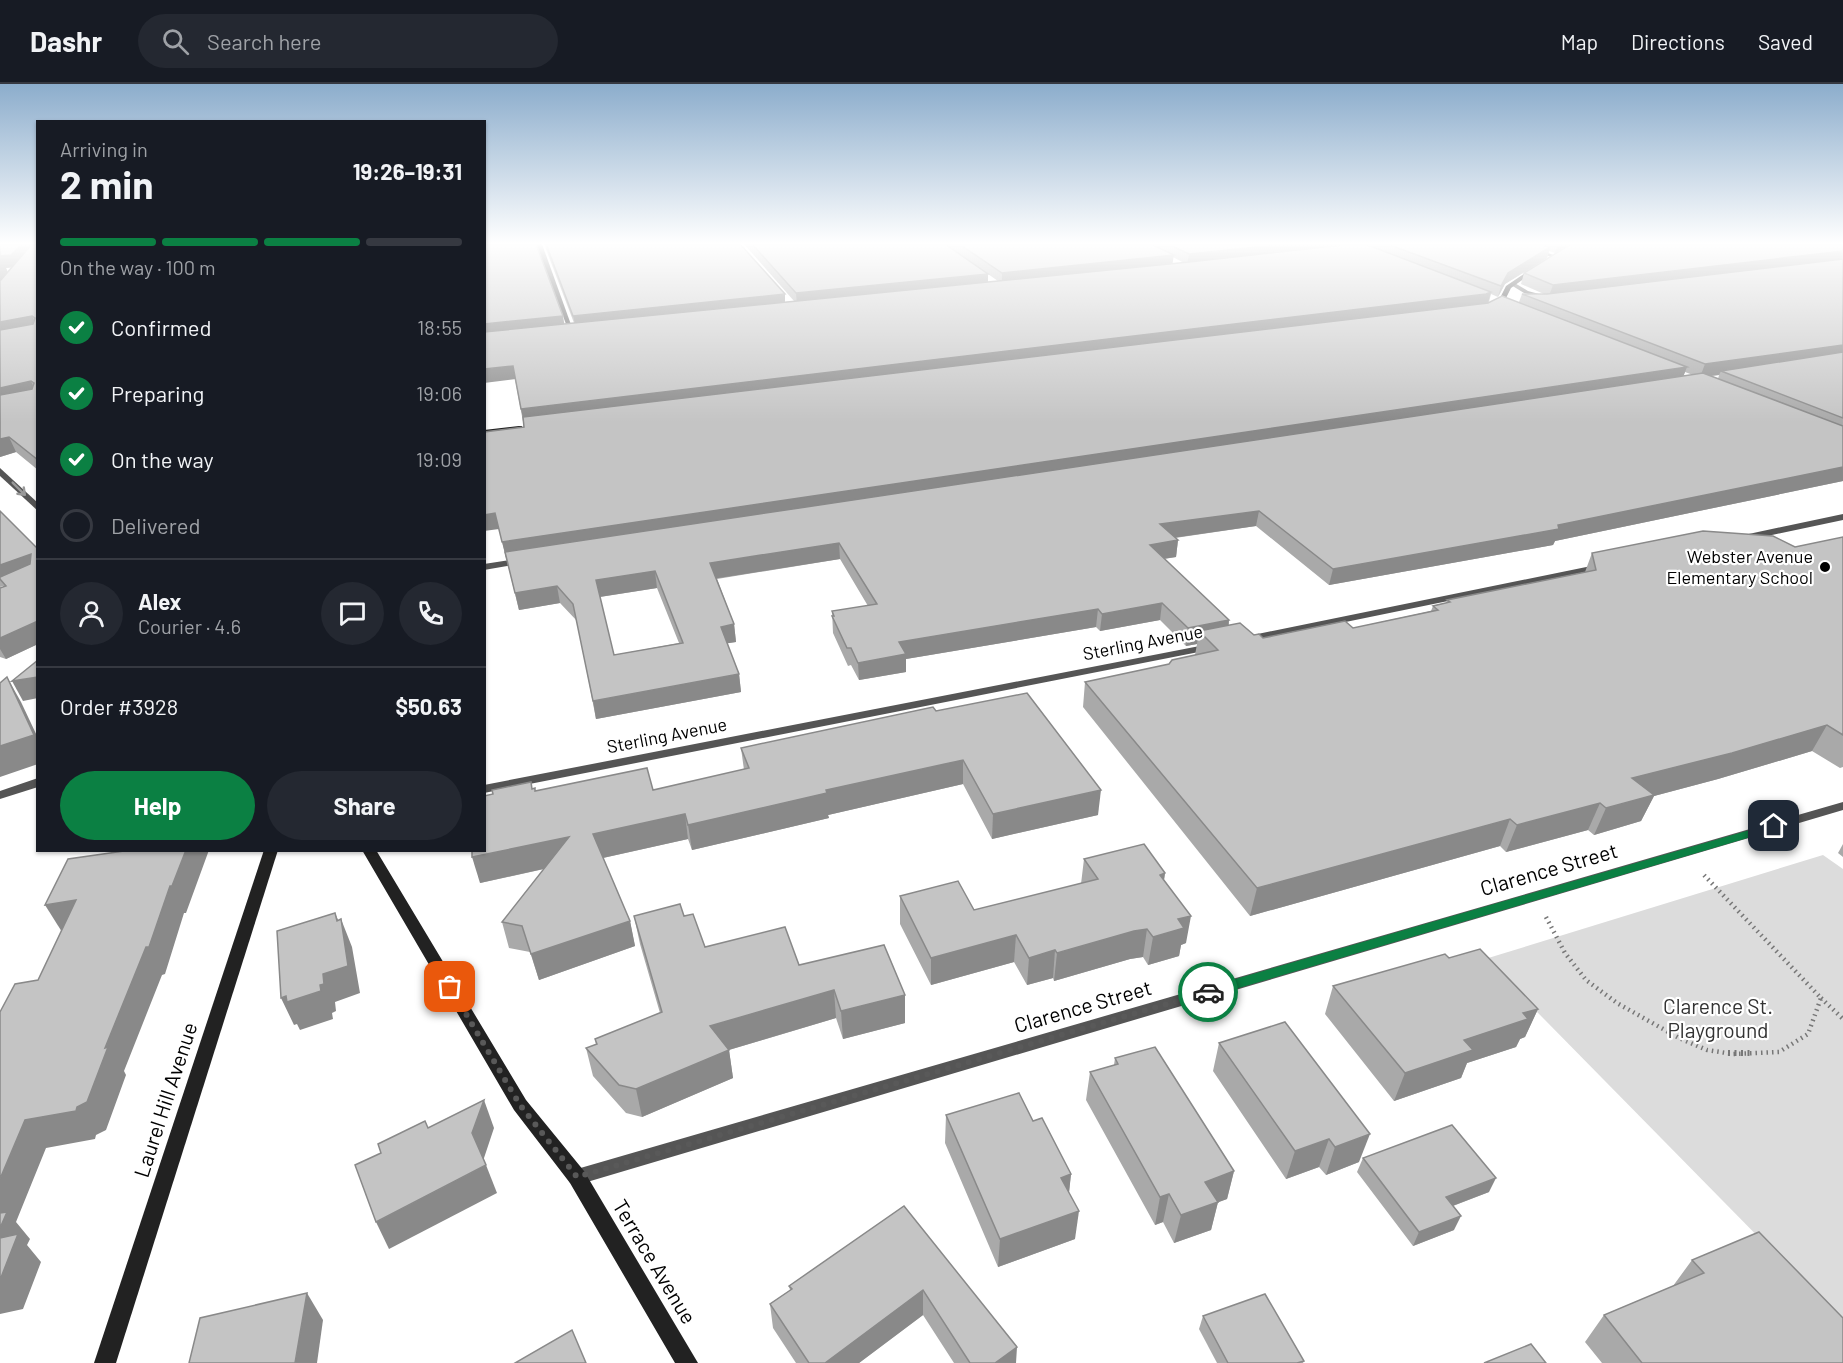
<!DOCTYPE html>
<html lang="en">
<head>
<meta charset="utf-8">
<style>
	:root { --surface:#171b24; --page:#242831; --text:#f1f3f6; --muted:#9ea1a6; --line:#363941; --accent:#0b8043 }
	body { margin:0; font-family:Barlow,sans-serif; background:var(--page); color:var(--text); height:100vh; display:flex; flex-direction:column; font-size:22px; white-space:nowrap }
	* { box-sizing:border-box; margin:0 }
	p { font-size:20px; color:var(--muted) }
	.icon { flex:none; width:33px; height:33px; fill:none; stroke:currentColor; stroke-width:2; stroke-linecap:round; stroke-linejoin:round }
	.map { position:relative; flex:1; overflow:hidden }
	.details { position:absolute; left:36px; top:36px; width:450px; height:732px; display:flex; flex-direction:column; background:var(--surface); border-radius:0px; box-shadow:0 2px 4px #0004 }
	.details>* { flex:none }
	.pin { position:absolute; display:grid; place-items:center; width:51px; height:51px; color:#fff; margin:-26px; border-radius:12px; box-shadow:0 3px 9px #0006 }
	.courier { position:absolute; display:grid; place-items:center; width:60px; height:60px; margin:-30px; border:4px solid #0b8043; border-radius:50%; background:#fff; color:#222; box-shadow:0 2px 8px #0007 }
	.headline em { font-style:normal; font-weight:700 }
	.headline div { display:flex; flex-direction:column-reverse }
	.headline { display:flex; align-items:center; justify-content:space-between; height:102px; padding:0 24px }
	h1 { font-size:39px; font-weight:700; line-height:45px }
	.bar { display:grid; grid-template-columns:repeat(4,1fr); gap:9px 6px; align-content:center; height:72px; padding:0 24px }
	.bar i { height:8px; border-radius:4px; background:var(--line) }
	.bar .selected { background:var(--accent) }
	.bar p { grid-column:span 4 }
	.line { display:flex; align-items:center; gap:15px; padding:0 24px; border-top:2px solid var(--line) }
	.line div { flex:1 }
	.round { display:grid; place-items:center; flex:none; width:63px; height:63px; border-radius:32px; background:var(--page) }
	ol { padding:0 24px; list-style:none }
	li { display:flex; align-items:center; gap:18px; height:66px }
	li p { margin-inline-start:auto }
	li .icon { padding:6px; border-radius:50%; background:var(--accent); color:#fff; stroke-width:4 }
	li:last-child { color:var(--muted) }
	li i { width:33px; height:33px; border:3px solid var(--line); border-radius:50% }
	.cta { display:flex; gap:12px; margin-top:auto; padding:12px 24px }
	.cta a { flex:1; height:69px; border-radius:36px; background:var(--accent); color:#fff; font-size:24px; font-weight:700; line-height:69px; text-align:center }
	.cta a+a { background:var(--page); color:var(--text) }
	header { display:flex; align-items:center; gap:36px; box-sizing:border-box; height:84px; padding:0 30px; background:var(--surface); border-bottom:2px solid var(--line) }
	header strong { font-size:28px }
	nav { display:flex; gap:33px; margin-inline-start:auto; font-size:21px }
	.search { width:420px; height:54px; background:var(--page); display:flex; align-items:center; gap:15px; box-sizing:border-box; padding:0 21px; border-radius:33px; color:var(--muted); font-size:22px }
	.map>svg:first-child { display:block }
	.green { fill:#dcdcdc }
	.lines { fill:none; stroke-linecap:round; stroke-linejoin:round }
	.path-far1 { stroke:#777; stroke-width:4.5; stroke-dasharray:1.5 4; stroke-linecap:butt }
	.path { stroke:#777; stroke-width:6; stroke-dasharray:2 4.5; stroke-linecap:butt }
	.street { fill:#555; fill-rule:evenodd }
	.secondary { fill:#222; fill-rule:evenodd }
	.wall { fill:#a9a9a9; fill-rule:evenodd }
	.shaded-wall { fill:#898989 }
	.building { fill:#c4c4c4; stroke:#898989; stroke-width:1.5; fill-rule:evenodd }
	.oneway { stroke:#999 }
	.route { fill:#0b8043 }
	.done { stroke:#595959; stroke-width:6; stroke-dasharray:0 10.8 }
	.poi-dot { fill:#000; stroke:#fff; stroke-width:2 }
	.labels { text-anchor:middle; stroke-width:4.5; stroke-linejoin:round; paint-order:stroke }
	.poi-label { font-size:18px; fill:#000; stroke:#fff; text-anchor:end }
	.street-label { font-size:18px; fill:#000; stroke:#fff }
	.near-street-label { font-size:21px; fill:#000; stroke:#fff }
	.near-park-label { font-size:21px; fill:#333; stroke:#fff }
</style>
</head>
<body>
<header>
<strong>Dashr</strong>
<div class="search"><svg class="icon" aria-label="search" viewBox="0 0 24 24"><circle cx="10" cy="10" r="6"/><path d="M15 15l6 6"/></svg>Search here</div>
<nav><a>Map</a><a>Directions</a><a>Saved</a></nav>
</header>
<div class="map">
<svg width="1843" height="1279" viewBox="0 0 1843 1279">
	<rect width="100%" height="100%" fill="#fff"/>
	<polygon class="green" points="1823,771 1843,785 1843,1239 1485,875"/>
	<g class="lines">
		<g class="path-far1">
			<polyline points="1546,833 1565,869 1586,896 1617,919 1679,954 1707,966 1733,970 1779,968 1808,950 1821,914 1702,789"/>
			<polyline points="1821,914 1843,935"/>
		</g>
		<polyline class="path" points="1728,969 1750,969"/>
		<g class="street">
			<polygon points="536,160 542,160 574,249 569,248"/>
			<polygon points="1515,160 1523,160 1559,173 1554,174"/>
			<polygon points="1513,198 1528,207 1550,213 1547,215 1524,209 1511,201"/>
			<polygon points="0,384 38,419 38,427 0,392"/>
			<polygon points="1843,430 1843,436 1744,457 1739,454 1744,451"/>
			<polygon points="522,474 525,475 525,479 484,486 484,480"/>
			<polygon points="1601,480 1604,481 1604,485 1248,558 1243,555 1248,552"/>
			<polygon points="1210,560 1214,561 1215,563 1214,565 484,709 484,701"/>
			<polygon points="38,694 38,703 0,715 0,707"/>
			<polygon points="1843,718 1843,726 577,1101 570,1099 568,1093 570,1087 577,1085"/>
		</g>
		<g class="secondary">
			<polygon points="1534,183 1539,184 1511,204 1504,218 1489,223 1489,221 1499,216 1506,202"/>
			<polygon points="519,342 522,342 522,346 484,350 484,346"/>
			<polygon points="264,766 278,766 116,1279 94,1279"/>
			<polygon points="362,766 376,766 526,1016 584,1087 698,1279 675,1279 570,1099 514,1026"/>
		</g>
	</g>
	<g class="wall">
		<path d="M0 160H38V386L16 368 0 373ZM12 183 8 188 6 184Z"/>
		<path d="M544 160H740L785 218 794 217 744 160H1570L1555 169 1549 167 1547 174 1505 200 1498 213 1491 210 1489 218H1519L1522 210H1544L1521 200 1524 189 1843 160V397L1555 457 1553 461 1329 501 1256 442 1175 454 1178 456 1176 473 1164 475 1229 536V541L1263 554 1353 544 1431 527 1433 522 1446 519 1447 516 1585 488 1592 469 1795 463 1843 453V683L1840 684 1812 667 1718 695 1654 712 1641 737 1594 751 1588 746 1506 768 1500 762 1250 832 1083 623 1085 598 1169 580 1195 571 1197 560 1186 562 1160 536 1100 547 1096 543 906 575V588L859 596 851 581 848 582 833 549 832 527 868 522 840 475 717 495 734 540 736 558 727 559 739 590 741 608 596 635 577 537 560 519 519 526 499 445 524 343 515 295 564 240 574 239ZM1173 173 1184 179 1172 180ZM988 190 998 197 988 198ZM1685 288 1693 291 1683 292ZM1719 291 1718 295 1710 292ZM657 504 679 559 614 571 600 513Z"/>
		<polygon points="0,427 38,465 38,560 6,575 0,573 0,504 3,503 3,502 0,503"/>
		<polygon points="936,627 1098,731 992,755 963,700 828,731 829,734 692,766 688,755 603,774 630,837 635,862 539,896 530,868 509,864 502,838 544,785 480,799 532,705 536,707 653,706 744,686 741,664"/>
		<polygon points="1843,760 1843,773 1838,769"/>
		<polygon points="1084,775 1165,789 1164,796 1186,859 1181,861 1179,872 1148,881 1143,873 1130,875 1054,897 1053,894 1027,901 1014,878 931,901 900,840 900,812 974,826 1081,800"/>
		<polygon points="634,832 684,832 705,863 799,881 905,911 905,939 843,955 836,934 729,966 733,994 642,1033 626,1029 593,992 586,964 596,961 595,955 660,929 640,860"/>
		<polygon points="1449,874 1538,925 1525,953 1520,955 1516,963 1467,979 1461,994 1394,1017 1325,930 1333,902"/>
		<polygon points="1219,959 1359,1078 1326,1091 1319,1083 1286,1095 1213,987"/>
		<polygon points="1115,974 1234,1087 1227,1115 1218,1118 1211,1146 1174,1159 1163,1138 1155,1141 1086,1016 1090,988 1114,981"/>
		<polygon points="946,1031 1033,1037 1071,1090 1069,1108 1075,1155 998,1183 945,1059"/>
		<polygon points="1363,1074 1489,1108 1453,1122 1454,1146 1413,1162 1357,1088"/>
		<polygon points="904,1122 1016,1279 954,1279 923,1231 859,1279 796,1279 773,1244 770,1220 790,1206 789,1202"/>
		<polygon points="1692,1176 1843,1279 1602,1279 1585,1258 1604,1231 1673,1202"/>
		<polygon points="1203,1232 1304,1277 1303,1279 1217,1279 1199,1245"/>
	</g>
	<g class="shaded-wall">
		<polygon points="22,160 36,160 16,183 6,184 9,192 0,203 0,172"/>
		<polygon points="1286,160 1347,160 1346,164 1187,181 1189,170"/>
		<polygon points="1558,160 1570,160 1555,169"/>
		<polygon points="1550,163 1547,174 1505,200 1498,213 1501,202 1508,189"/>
		<polygon points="1843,167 1843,177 1549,212 1553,201"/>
		<polygon points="1174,171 1172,182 1002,200 1002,189"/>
		<polygon points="988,190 988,201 797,221 796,209"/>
		<polygon points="1491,208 1488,219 524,339 521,325"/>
		<polygon points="785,210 785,221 576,244 573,232"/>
		<polygon points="32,232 38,245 0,253 0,238"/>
		<polygon points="563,232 565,244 484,253 484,240"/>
		<polygon points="1843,261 1843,273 1721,287 1719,291 1700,293 1705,280"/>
		<polygon points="513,282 516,295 484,299 484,285"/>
		<polygon points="1687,283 1682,296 506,474 502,458"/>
		<polygon points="31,297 37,311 0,320 0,304"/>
		<polygon points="9,353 16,368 0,373 0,355"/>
		<polygon points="1843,383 1843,397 1555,457 1553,461 1329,501 1333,485 1558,441"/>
		<polygon points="1259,427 1256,442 1158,456 1160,440"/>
		<polygon points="495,429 499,445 484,447 484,431"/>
		<polygon points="1178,456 1176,473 1148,477 1150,461"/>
		<polygon points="839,459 840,475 712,495 710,479"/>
		<polygon points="31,470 38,483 0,495 0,481"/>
		<polygon points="655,487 657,504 599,513 596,496"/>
		<polygon points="557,502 560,519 519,526 515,509"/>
		<polygon points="1162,519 1160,536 1100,547 1102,530"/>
		<polygon points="1098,525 1096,543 906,575 906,588 859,596 858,579 899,558"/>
		<polygon points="1229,536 1226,554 1199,547 1197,560 1186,562 1188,544"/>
		<polygon points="38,537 38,560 6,575 0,565 0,554"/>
		<polygon points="734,540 736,558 723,560 721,543"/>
		<polygon points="739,590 741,608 596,635 593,617"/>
		<polygon points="7,593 21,618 38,654 38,680 0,693 0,662"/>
		<polygon points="38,593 38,614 23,617 12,597"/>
		<polygon points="1827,641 1812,667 1718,695 1654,712 1641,737 1594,751 1606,724 1632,694"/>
		<polygon points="963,676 963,700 828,731 829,734 692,766 688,741 826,706"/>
		<polygon points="1101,706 1098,731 992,755 993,730"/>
		<polygon points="1600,719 1588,746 1506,768 1517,741"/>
		<polygon points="685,730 688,755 598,775 593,750"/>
		<polygon points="1510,735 1500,762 1250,832 1257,804"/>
		<polygon points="569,753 575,778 480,799 472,773"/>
		<polygon points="186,766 209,766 186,829 184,829 165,890 162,891 124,987 126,991 106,1046 96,1051 95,1055 46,1064 16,1138 30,1155 27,1161 41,1178 23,1225 0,1230 0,1095 25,1036 77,1023 105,964 170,802"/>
		<polygon points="1165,789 1161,816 1160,791"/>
		<polygon points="76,816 62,848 45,821"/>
		<polygon points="335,829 343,847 341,835 352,863 360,909 335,918 336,927 332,929 333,935 300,946 297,940 294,941 281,914 320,901 337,837"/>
		<polygon points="1191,832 1186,859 1181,861 1179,872 1148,881 1153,853 1178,835"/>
		<polygon points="630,837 635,862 539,896 531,870"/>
		<polygon points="1147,845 1143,873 1130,875 1054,897 1057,869 1134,847"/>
		<polygon points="1016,851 1014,878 931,901 931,874"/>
		<polygon points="1055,866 1053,894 1027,901 1029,874"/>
		<polygon points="834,906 836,934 715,970 710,942"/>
		<polygon points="905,911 905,939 843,955 841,927"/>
		<polygon points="1538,925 1525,953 1520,955 1516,963 1467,979 1461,994 1394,1017 1405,989 1464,956 1523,929"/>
		<polygon points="729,966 733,994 642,1033 636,1005"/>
		<polygon points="484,1016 494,1044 483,1077 472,1049"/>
		<polygon points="1370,1050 1359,1078 1326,1091 1335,1063"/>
		<polygon points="1329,1055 1319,1083 1286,1095 1295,1067"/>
		<polygon points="486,1081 497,1109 389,1165 376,1138"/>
		<polygon points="1234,1087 1227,1115 1206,1123 1218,1118 1211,1146 1174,1159 1181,1131 1205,1098"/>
		<polygon points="1071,1090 1068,1118 1061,1094"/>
		<polygon points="1496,1094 1489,1108 1439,1127 1446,1113"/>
		<polygon points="1169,1110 1163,1138 1155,1141 1160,1113"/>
		<polygon points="1079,1127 1075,1155 998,1183 1000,1155"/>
		<polygon points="1461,1132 1454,1146 1413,1162 1419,1148"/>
		<polygon points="923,1206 923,1231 859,1279 825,1279"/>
		<polygon points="307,1209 323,1236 317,1279 295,1279"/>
		<polygon points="1017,1263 1016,1279 995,1279"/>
	</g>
	<g class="building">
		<polygon points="0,160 22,160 11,171 0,172"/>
		<polygon points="32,160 38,160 38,376 9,353 0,355 0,311 32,305 34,299 31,297 0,304 0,246 33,240 35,234 32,232 0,238 0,197"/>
		<polygon points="484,160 536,160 563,232 484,240"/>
		<polygon points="546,160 740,160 785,210 573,232"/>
		<polygon points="752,160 945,160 988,190 796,209"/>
		<polygon points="959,160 1151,160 1174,171 1002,189"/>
		<polygon points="1168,160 1286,160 1189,170"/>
		<polygon points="1352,160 1365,160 1491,208 1486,210 521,325 513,282 484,285 484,248 1189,178"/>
		<polygon points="1387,160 1540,160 1550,163 1508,189 1501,202"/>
		<polygon points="1571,160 1843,160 1843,167 1553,201 1524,189"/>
		<polygon points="1843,175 1843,261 1705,280 1522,210 1547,210"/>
		<polygon points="1502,212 1687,283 502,458 495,429 484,431 484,348 524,343 523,333 1488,219"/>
		<polygon points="1843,268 1843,334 1721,287"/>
		<path d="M1703 289 1843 342V383L1558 441 1559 445 1333 485 1259 427 1160 440 1178 456 1150 461 1229 536 1188 544 1162 519 1102 530 1098 525 899 558 906 570 858 579 851 564H847L832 532H834L832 527 877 520 839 459 710 479 734 540 721 543 739 590 593 617 573 520 557 502 515 509 505 468ZM655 487 683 559 614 571 596 496Z"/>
		<polygon points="0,427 38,465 38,537 0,554 0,504 6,502 0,495 0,493 30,480 31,470 0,481"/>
		<polygon points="1703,447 1773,452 1795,463 1843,453 1843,651 1827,641 1732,669 1632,694 1654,711 1606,724 1600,719 1517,741 1510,735 1257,804 1085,598 1169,580 1172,576 1218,566 1199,547 1240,539 1254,551 1259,550 1263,554 1345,537 1353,544 1438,526 1433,522 1450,518 1447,516 1596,486 1592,469"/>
		<polygon points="38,576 38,593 12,597"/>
		<polygon points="7,593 34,651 0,662 0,599"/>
		<polygon points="1027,609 1101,706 993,730 963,676 826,706 827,709 688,741 685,730 593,750 630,837 531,870 522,842 502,838 569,753 472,773 472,766 484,766 484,712 493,710 492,706 531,698 532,705 535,704 535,707 647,684 653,706 749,684 741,664 933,623 936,627"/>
		<polygon points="1144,760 1165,789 1160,791 1191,832 1178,835 1184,844 1153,853 1147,845 1134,847 1057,869 1055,866 1029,874 1016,851 931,874 900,812 958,797 974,826 1098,795 1084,775"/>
		<polygon points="131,766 186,766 172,802 170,802 149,863 146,863 105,964 108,963 87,1018 77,1023 76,1027 25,1036 0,1095 0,928 15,900 38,896 76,816 45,821 68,775"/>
		<polygon points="680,820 684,832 693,830 705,863 785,843 799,881 884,861 905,911 841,927 834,906 710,942 729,966 636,1005 619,1001 586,964 597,960 595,955 662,928 634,832"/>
		<polygon points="335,829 337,837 341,835 348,882 323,890 324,900 320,901 321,907 287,918 286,912 281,914 277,847"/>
		<polygon points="1480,865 1538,925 1523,929 1528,935 1464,956 1473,966 1405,989 1333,902 1445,870 1449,874"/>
		<polygon points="1285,938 1370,1050 1335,1063 1329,1055 1295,1067 1219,959"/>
		<polygon points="1155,963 1234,1087 1205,1098 1218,1118 1181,1131 1169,1110 1160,1113 1090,988 1118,980 1115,974"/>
		<polygon points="1019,1009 1033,1037 1042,1034 1071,1090 1061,1094 1079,1127 1000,1155 946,1031"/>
		<polygon points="484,1016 472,1049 486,1081 376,1138 355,1081 381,1069 378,1060 425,1037 428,1044"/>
		<polygon points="1452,1041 1496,1094 1446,1113 1461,1132 1419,1148 1363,1074"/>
		<polygon points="904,1122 1017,1263 995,1279 970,1279 923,1206 825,1279 809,1279 770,1220 792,1205 789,1202"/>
		<polygon points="7,1128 0,1144 0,1129"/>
		<polygon points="1759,1148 1843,1234 1843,1279 1642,1279 1604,1231 1704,1189 1692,1176"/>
		<polygon points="18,1150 0,1196 0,1154"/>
		<polygon points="307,1209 295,1279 189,1279 200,1234"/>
		<polygon points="1265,1210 1304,1277 1297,1279 1228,1279 1203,1232"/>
		<polygon points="572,1246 586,1279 515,1279"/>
		<polygon points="1531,1260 1546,1279 1484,1279"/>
	</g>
	<defs><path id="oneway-shaft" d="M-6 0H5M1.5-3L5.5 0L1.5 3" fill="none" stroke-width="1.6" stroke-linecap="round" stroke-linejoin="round" transform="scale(1.5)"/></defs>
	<use class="oneway" href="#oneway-shaft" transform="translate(19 405) rotate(45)"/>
	<linearGradient id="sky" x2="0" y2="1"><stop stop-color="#8cadcc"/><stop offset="0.47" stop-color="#fff"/><stop offset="1" stop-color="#fff" stop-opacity="0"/></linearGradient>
	<rect width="1843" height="339" fill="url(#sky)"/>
	<polygon class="route" points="1774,739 1780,742 1778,745 1208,913 1202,908 1208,903"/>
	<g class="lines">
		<polyline class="done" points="450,903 520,1021 577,1093 1208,908"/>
	</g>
	<circle class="poi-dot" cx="1825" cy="483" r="6"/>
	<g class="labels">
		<g class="poi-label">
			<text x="1813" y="479">Webster Avenue<tspan x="1813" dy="21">Elementary School</tspan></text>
		</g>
		<g class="street-label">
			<text transform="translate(1143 559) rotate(-11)" y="6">Sterling Avenue</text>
			<text transform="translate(667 652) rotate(-11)" y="6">Sterling Avenue</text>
		</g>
		<g class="near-street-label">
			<text transform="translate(1549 786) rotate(-16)" y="7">Clarence Street</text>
			<text transform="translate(1083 923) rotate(-16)" y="7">Clarence Street</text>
			<text transform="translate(166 1016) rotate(-72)" y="7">Laurel Hill Avenue</text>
			<text transform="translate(654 1178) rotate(59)" y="7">Terrace Avenue</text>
		</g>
		<g class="near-park-label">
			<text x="1718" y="930">Clarence St.<tspan x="1718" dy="24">Playground</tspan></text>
		</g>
	</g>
</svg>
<div class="pin" style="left:450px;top:903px;background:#ea580c"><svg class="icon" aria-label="bag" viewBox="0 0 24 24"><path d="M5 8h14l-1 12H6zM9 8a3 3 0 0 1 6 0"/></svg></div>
<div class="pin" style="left:1774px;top:742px;background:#1f2937"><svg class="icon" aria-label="home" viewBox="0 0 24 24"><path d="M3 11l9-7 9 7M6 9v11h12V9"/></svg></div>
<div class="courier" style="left:1208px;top:908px"><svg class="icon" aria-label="car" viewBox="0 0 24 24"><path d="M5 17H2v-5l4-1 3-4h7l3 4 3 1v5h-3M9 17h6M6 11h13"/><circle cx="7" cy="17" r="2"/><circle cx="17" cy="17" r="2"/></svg></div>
<section class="details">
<div class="headline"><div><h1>2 min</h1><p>Arriving in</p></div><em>19:26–19:31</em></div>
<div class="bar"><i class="selected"></i><i class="selected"></i><i class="selected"></i><i></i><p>On the way · 100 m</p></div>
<ol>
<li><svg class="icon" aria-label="check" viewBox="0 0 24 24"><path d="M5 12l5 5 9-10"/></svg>Confirmed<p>18:55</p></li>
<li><svg class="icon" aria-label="check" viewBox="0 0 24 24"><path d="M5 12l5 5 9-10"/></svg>Preparing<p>19:06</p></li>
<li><svg class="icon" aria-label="check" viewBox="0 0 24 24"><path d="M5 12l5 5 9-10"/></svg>On the way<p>19:09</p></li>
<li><i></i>Delivered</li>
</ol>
<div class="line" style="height:108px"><a class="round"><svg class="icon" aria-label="person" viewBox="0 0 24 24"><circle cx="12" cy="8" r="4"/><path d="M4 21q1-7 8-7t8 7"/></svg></a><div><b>Alex</b><p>Courier · 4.6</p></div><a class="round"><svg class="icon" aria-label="chat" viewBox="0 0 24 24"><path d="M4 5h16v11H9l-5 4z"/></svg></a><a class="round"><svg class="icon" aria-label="phone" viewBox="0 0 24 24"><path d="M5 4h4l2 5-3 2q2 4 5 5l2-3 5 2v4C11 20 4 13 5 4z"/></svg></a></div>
<div class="line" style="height:78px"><div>Order #3928</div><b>$50.63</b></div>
<div class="cta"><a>Help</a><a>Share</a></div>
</section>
</div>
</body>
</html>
